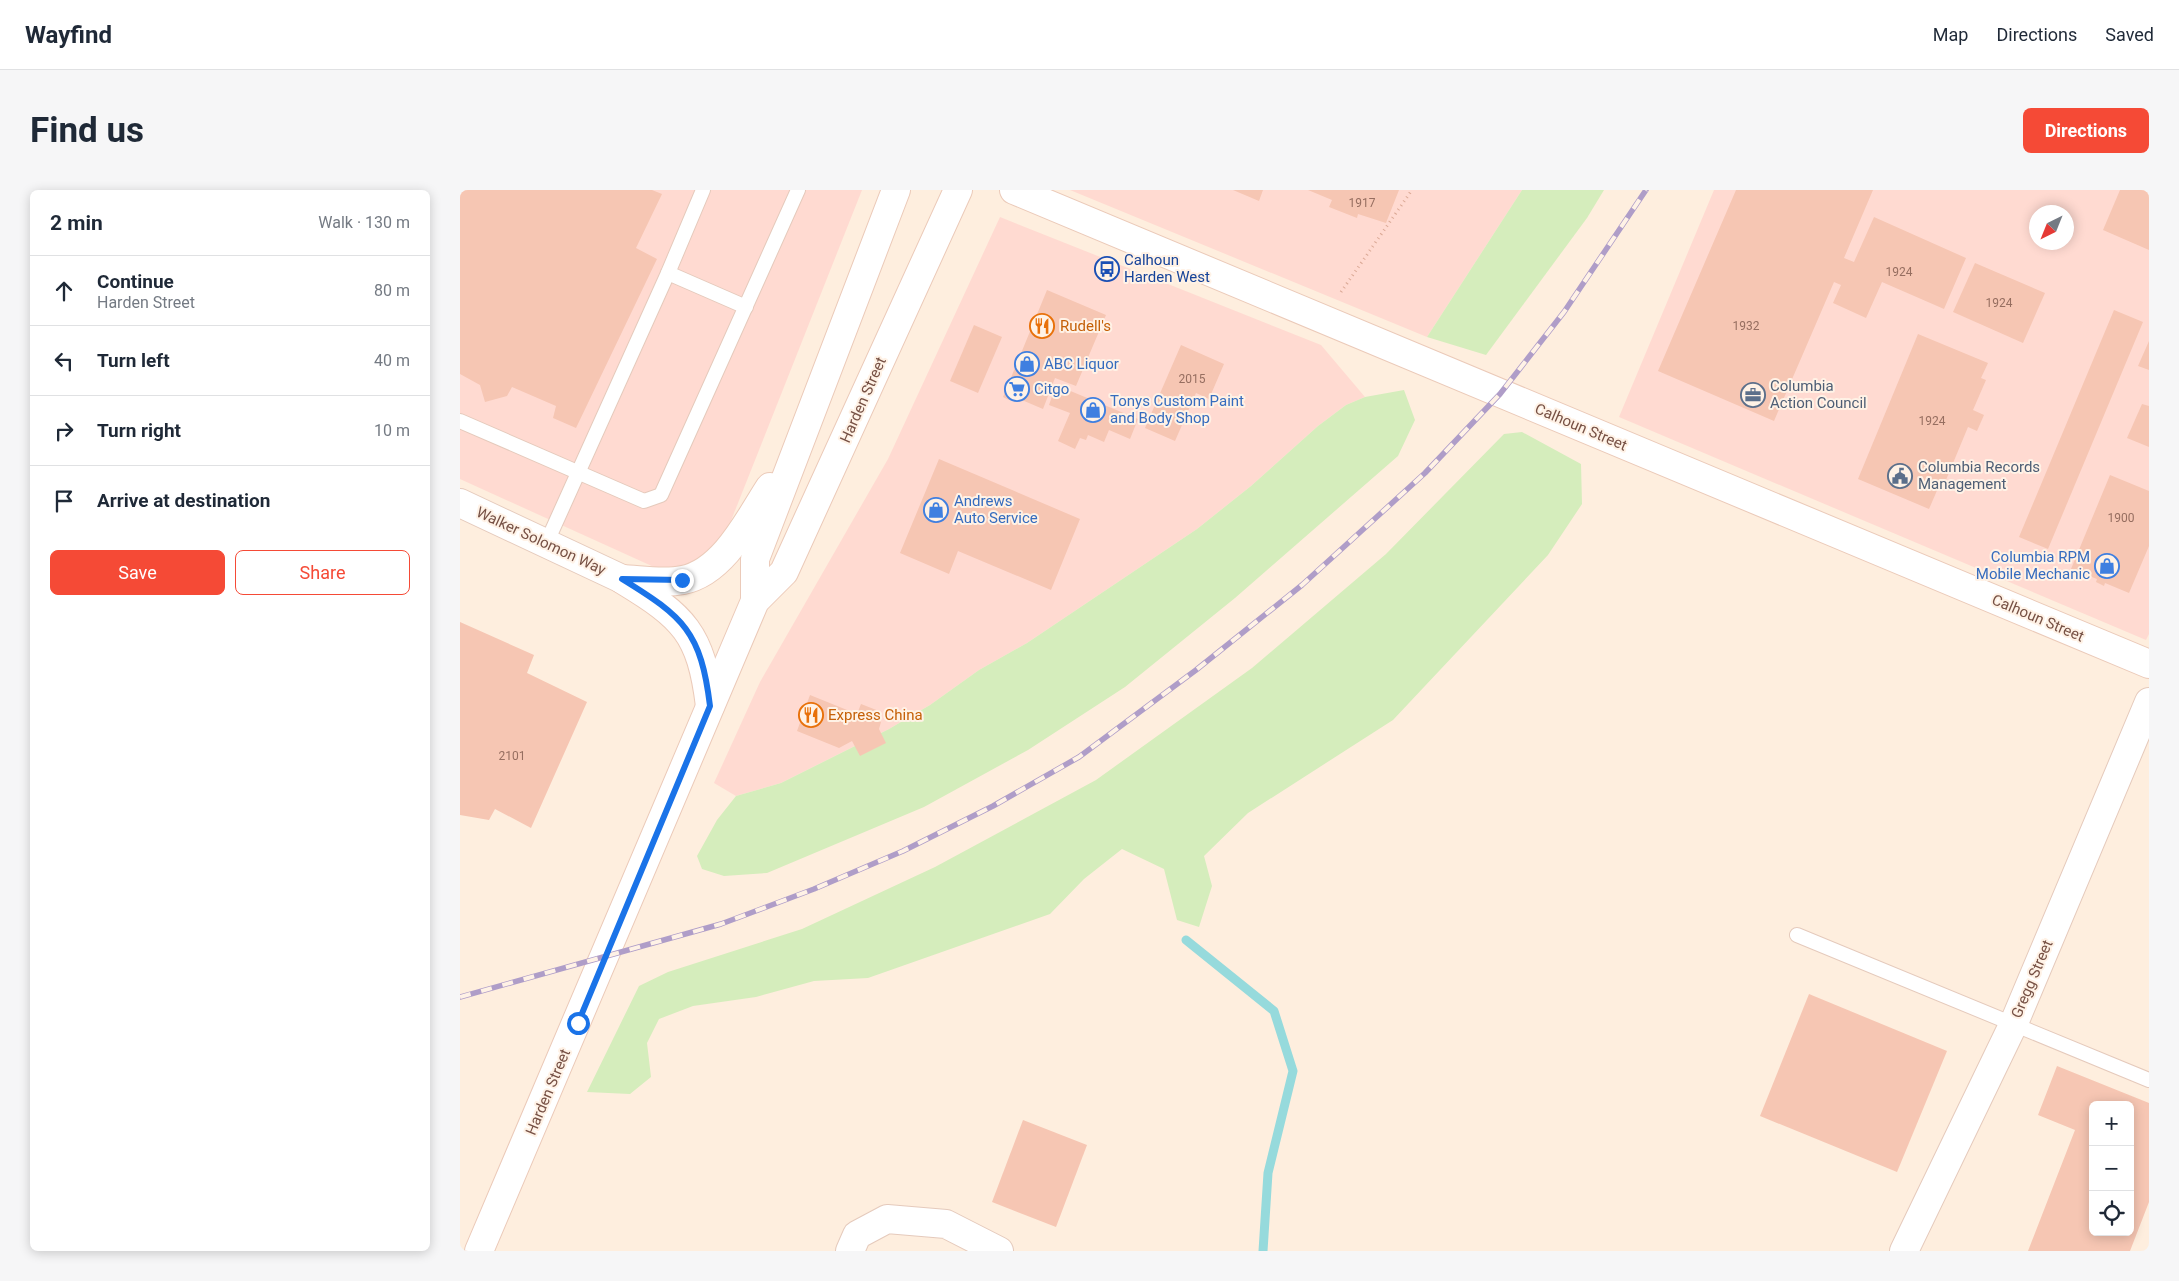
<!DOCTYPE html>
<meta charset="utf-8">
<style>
:root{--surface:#fff;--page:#f6f6f7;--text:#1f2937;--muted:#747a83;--line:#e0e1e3;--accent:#f54a36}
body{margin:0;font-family:Roboto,sans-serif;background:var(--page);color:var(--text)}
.controls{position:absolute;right:15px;bottom:15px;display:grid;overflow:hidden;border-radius:8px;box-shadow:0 2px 12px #0003}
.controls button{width:45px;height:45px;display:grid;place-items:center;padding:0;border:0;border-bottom:1px solid var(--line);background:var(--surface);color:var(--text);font:25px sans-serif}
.compass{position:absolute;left:1569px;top:15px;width:45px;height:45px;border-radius:50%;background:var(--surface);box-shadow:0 2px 12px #0003;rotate:223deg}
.stop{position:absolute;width:15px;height:15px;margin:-11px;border:4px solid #1a73e8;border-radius:50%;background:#fff}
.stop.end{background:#1a73e8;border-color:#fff;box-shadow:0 1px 5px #0008}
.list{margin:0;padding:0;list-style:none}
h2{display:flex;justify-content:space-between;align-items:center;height:65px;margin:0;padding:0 20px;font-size:21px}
h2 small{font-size:16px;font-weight:400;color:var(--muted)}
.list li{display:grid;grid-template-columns:32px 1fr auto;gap:15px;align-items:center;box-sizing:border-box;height:70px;padding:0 20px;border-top:1px solid var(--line)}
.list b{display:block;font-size:19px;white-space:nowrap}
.list p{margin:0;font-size:16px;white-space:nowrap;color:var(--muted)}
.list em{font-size:16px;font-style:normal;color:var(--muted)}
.actions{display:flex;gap:10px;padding:15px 20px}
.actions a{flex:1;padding:11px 0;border:1px solid var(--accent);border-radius:8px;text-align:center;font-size:18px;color:var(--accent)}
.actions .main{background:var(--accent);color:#fff}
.icon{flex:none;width:28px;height:28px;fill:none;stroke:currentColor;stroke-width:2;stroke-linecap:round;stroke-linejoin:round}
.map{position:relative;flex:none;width:1689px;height:1061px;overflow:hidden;border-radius:8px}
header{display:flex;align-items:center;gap:30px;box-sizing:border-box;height:70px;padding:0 25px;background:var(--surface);border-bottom:1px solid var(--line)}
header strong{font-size:24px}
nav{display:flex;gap:28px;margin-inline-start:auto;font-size:18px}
.intro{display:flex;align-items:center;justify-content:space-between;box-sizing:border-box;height:120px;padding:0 30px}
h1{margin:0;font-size:35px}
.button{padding:12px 22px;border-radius:8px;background:var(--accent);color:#fff;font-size:18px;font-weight:700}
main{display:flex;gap:30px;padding:0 30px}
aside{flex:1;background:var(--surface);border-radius:8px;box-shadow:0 2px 12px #0003}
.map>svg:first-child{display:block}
.commercial{fill:#ffdad1;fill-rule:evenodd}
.green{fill:#d5edbc}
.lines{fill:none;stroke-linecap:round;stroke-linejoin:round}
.stream{stroke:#96dadc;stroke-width:9}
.building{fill:#f6c6b3;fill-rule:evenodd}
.lane-casing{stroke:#e5cabc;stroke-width:16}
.street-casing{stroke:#e5cabc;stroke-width:30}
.secondary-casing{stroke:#ebcab9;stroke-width:30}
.path{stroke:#dba996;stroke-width:3;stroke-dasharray:1 4;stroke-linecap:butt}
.lane{stroke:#fff;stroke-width:14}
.street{stroke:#fff;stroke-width:28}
.secondary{stroke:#fff;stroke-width:28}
.rail-casing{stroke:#af9dc8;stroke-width:5.5}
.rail{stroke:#fff2e6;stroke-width:4;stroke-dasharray:11;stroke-linecap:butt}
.route{stroke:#1a73e8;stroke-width:6}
.labels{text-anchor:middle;stroke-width:4;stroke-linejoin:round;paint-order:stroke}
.number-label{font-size:12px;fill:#966e60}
.transit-label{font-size:15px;fill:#164399;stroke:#fff2e6;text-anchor:start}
.food-label{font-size:15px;fill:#c56008;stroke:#fff2e6;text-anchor:start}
.shop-label{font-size:15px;fill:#366cbe;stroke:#fff2e6;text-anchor:start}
.service-label{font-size:15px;fill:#4e5e75;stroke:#fff2e6;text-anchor:start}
.street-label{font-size:15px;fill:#765044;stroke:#fff2e6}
</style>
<header>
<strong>Wayfind</strong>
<nav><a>Map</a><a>Directions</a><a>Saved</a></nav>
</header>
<div class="intro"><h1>Find us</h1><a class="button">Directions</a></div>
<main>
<aside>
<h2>2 min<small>Walk · 130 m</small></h2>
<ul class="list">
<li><svg class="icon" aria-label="ahead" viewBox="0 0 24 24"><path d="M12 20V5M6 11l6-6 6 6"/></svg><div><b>Continue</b><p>Harden Street</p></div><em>80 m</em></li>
<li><svg class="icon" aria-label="left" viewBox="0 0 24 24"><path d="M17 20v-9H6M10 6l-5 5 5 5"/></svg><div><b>Turn left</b></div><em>40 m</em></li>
<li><svg class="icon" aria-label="right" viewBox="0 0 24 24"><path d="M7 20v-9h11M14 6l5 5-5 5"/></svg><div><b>Turn right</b></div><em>10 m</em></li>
<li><svg class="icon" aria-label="arrive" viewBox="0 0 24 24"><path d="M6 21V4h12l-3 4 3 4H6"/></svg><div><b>Arrive at destination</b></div></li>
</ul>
<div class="actions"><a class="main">Save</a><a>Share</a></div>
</aside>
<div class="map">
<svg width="1689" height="1061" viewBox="0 0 1689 1061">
<rect width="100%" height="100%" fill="#feeede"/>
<g class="commercial">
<polygon points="0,0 402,0 259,361 244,375 205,382 0,289"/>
<polygon points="610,0 1062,0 967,147"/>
<path d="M1254,0H1689V444L1686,450L1159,227ZM1576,22H1606V52H1576Z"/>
<polygon points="540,27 861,155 905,207 886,215 858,236 791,296 737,339 567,453 519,480 470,515 429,539 321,593 276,606 254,593 300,492 428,269"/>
</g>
<g class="green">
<polygon points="1062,0 1144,0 1127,28 1026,165 967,147"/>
<polygon points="944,200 955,230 938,266 775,408 665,497 568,560 464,617 307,683 264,686 242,679 237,666 257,630 276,606 321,593 429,539 470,515 519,480 567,453 737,339 791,296 858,236 886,215 905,207"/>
<polygon points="1062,242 1121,274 1122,314 1088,365 933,530 788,623 744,666 752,696 739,737 717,730 704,679 662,659 624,689 590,724 408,788 354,791 296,807 233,816 199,829 187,853 191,887 170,904 127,902 179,796 208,782 342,739 475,677 636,590 792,478 926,364 1044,244"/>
</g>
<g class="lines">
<polyline class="stream" points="726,750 814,821 833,881 808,983 803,1061"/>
</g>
<g class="building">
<polygon points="2,0 192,0 202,4 176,58 197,69 116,238 93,228 96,216 52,197 47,206 25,212 20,195 0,184 0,5"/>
<polygon points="773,0 803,0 799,11"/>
<polygon points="848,0 939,0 926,33 898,24 897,28 869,17 872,10"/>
<polygon points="1276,0 1413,0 1384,68 1394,72 1414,27 1506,68 1484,119 1422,92 1406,128 1373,113 1381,95 1374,92 1314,231 1198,181"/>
<polygon points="1660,0 1689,0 1689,60 1643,40"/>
<polygon points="1515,73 1585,103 1563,153 1493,122"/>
<polygon points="587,100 646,125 616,196 595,188 583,219 550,205 549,210 543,207"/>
<polygon points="1654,120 1683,132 1588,359 1559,347"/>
<polygon points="514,135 542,147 518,203 490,191"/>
<polygon points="1458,144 1528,173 1521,188 1526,190 1513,220 1524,225 1517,241 1508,237 1486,290 1482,289 1469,319 1398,289"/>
<polygon points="1689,151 1689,180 1678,176"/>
<polygon points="721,155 764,174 749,209 736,203 715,251 685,238"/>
<polygon points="596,195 678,229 670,249 649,240 644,252 628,245 626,250 620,248 615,259 598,251 610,223 589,215"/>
<polygon points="1682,214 1689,216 1689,257 1667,248"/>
<polygon points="479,269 620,329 591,400 498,361 489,384 440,363"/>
<polygon points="1650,285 1689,301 1689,356 1669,403 1645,393 1644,396 1636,392 1637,389 1611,379"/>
<polygon points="0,432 74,465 67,483 127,512 71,638 35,619 29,630 0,625"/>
<polygon points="350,505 397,524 401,514 419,521 415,529 421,532 419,539 426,553 400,566 392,551 379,558 337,541"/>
<polygon points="1349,804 1487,861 1437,982 1300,926"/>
<path d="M1597,876L1689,913V1012L1670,1061H1568L1615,940L1578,925ZM1633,915H1670V1042H1633Z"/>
<polygon points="563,930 627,955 596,1037 532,1012"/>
</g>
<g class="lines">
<defs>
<g id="lane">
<polyline points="208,83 286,117"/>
<polyline points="0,231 184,311 201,305 338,0"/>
<polyline points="86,354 208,83 243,0"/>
<polyline points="1337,745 1689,890"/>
</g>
<g id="street">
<polyline points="0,313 162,389"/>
<polyline points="390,1061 397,1045 427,1029 486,1034 539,1061"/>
<polyline points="1444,1061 1554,833 1689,512"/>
</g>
<g id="secondary">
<polyline points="554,0 1689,474"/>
<path d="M162,389C182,390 204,394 223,390C264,382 289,329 310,297"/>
<path d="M163,390C224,427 241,443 250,516"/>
<polyline points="295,411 295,369 436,0"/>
<polyline points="19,1061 295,411 324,382 498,0"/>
</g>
</defs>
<use href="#lane" class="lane-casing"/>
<use href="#street" class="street-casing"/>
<use href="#secondary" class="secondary-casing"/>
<polyline class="path" points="881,102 952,0"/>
<use href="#lane" class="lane"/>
<use href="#street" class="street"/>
<use href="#secondary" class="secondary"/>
<defs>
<polyline id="rail" points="0,807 261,734 354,699 443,661 533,616 619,567 736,480 842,395 965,283 1040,204 1104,122 1186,0"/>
</defs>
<use href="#rail" class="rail-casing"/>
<use href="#rail" class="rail"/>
</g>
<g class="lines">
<path class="route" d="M118,833L250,516C241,442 224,427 162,389L222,390"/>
</g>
<defs>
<symbol id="bus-ring" viewBox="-11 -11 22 22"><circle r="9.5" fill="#fff2e6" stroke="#1a4fb4" stroke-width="1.5"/><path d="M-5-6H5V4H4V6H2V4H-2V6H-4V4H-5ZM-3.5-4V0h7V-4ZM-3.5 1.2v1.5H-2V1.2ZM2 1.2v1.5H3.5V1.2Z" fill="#1a4fb4"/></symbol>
<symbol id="restaurant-ring" viewBox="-11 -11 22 22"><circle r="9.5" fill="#fff2e6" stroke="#e8710a" stroke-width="1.5"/><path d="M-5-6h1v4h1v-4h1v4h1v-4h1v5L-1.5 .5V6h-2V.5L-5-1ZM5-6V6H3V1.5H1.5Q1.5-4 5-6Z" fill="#e8710a"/></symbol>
<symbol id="shop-ring" viewBox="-11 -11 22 22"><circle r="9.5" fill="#fff2e6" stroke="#3f7fe0" stroke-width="1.5"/><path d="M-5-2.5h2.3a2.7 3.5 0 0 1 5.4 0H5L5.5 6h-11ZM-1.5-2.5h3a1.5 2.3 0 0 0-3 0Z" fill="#3f7fe0"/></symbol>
<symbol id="supermarket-ring" viewBox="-11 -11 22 22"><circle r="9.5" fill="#fff2e6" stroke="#3f7fe0" stroke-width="1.5"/><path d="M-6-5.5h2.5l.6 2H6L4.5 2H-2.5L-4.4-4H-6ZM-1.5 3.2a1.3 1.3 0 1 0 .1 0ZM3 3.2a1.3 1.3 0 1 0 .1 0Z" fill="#3f7fe0"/></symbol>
<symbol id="office-ring" viewBox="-11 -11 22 22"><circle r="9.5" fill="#fff2e6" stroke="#5c6f8a" stroke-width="1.5"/><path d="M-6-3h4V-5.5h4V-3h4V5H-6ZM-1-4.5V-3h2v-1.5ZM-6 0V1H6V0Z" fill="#5c6f8a"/></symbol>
<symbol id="civic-ring" viewBox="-11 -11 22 22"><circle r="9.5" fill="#fff2e6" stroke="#5c6f8a" stroke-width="1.5"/><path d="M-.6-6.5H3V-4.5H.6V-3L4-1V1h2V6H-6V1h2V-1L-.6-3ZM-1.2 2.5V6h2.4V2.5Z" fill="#5c6f8a"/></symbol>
</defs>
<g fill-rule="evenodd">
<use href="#bus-ring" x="633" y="65" width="28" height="28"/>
<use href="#restaurant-ring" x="568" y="122" width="28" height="28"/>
<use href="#shop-ring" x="553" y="160" width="28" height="28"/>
<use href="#supermarket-ring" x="543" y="185" width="28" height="28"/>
<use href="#office-ring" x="1279" y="191" width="28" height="28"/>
<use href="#shop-ring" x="619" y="206" width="28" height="28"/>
<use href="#civic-ring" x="1426" y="272" width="28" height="28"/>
<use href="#shop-ring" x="462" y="306" width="28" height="28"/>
<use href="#shop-ring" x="1633" y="362" width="28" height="28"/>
<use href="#restaurant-ring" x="337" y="511" width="28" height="28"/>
</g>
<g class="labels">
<g class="number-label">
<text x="902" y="17">1917</text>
<text x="1439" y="86">1924</text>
<text x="1539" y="117">1924</text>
<text x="1286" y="140">1932</text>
<text x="732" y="193">2015</text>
<text x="1472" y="235">1924</text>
<text x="1661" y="332">1900</text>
<text x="52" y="570">2101</text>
</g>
<g class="transit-label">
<text x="664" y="75">Calhoun<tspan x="664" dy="17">Harden West</tspan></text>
</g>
<g class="food-label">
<text x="600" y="141">Rudell's</text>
<text x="368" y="530">Express China</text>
</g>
<g class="shop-label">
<text x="584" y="179">ABC Liquor</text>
<text x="574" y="204">Citgo</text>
<text x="650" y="216">Tonys Custom Paint<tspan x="650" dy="17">and Body Shop</tspan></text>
<text x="494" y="316">Andrews<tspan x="494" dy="17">Auto Service</tspan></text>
<text x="1630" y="372" text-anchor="end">Columbia RPM<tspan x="1630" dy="17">Mobile Mechanic</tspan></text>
</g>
<g class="service-label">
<text x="1310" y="201">Columbia<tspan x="1310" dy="17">Action Council</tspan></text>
<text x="1458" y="282">Columbia Records<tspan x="1458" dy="17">Management</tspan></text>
</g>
<g class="street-label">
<text transform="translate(403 210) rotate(-66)" y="5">Harden Street</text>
<text transform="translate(1121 237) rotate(23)" y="5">Calhoun Street</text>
<text transform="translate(81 351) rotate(25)" y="5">Walker Solomon Way</text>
<text transform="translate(1578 428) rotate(23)" y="5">Calhoun Street</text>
<text transform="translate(1572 789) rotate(-67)" y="5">Gregg Street</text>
<text transform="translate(88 902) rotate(-67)" y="5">Harden Street</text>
</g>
</g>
</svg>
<div class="controls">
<button>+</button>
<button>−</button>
<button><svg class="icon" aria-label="locate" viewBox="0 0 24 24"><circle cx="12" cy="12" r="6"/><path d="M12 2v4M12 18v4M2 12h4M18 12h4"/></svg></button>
</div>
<svg class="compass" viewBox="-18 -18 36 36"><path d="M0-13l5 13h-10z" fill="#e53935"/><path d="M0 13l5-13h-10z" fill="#747a83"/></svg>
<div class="stop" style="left:118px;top:833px"></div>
<div class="stop end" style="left:222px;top:390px"></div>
</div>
</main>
